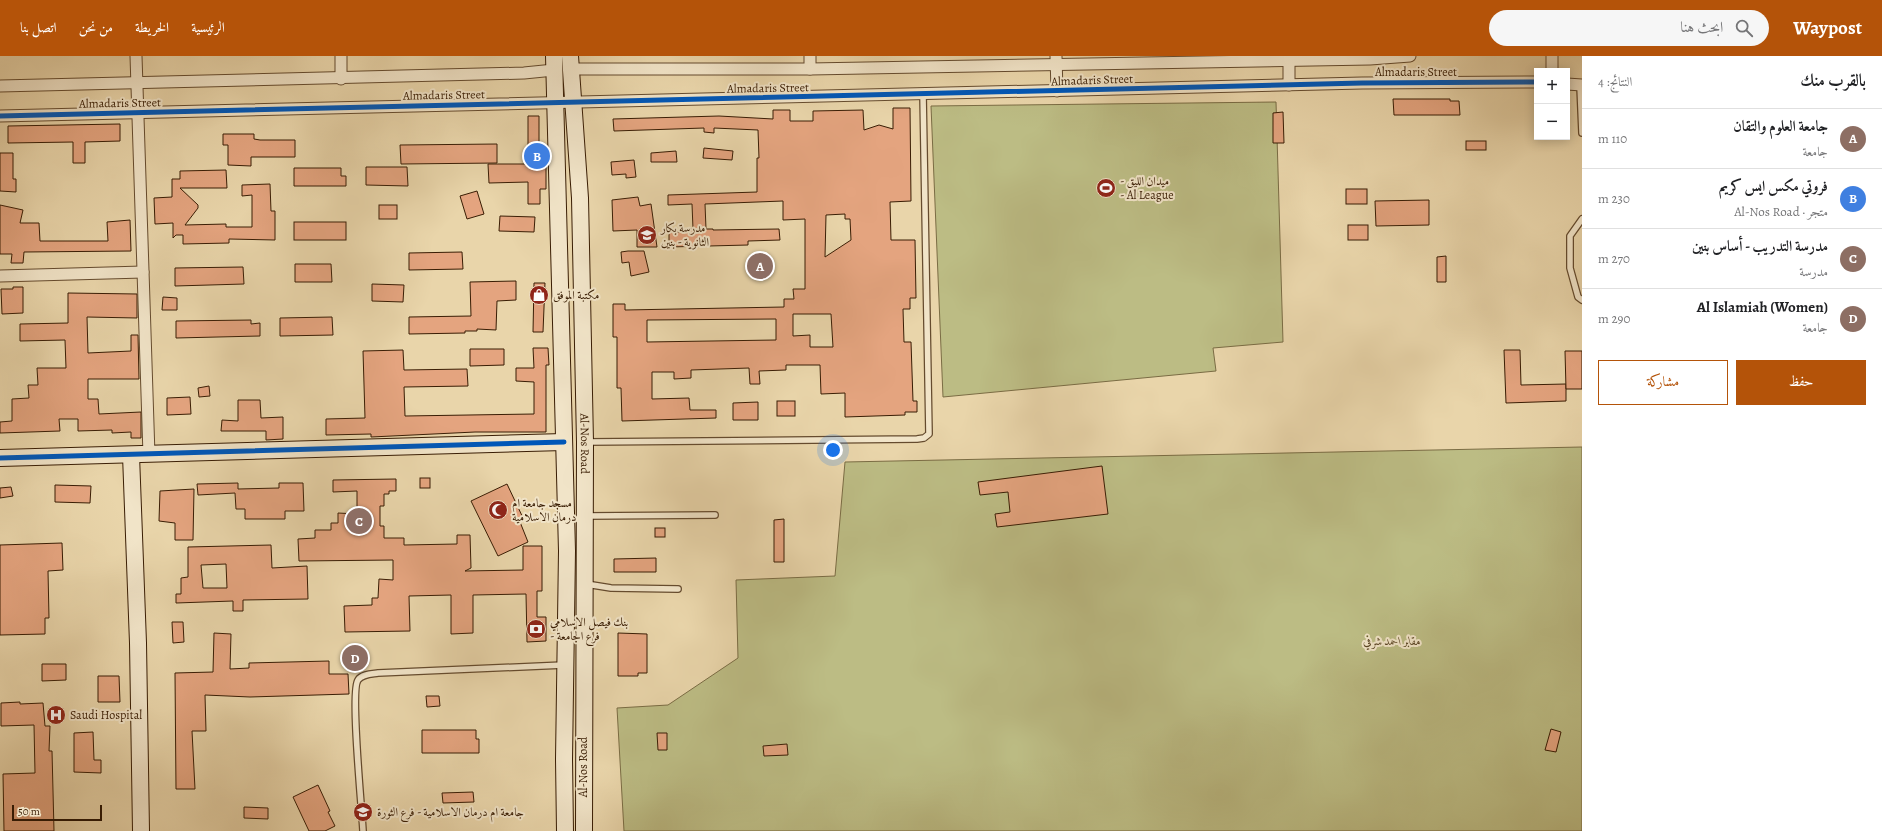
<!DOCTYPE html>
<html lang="ar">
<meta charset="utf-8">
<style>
:root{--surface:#fff;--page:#f6f6f6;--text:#202124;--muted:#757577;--line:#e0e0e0;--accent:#b45309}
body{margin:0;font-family:Alegreya,Amiri,serif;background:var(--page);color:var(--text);direction:rtl}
.controls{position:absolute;right:12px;top:12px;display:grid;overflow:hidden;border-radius:0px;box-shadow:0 2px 10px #0003}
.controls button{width:36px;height:36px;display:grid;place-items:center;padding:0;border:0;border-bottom:1px solid var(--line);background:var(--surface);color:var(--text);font:20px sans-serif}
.scale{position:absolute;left:12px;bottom:10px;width:90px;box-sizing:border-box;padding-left:4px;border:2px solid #391d04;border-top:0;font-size:11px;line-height:14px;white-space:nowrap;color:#391d04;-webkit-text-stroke:3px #f1e4c8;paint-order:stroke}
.you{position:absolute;left:833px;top:394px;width:14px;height:14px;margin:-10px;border:3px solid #fff;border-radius:50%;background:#1a73e8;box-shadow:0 0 0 6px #1a73e833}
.badge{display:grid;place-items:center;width:26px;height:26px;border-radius:50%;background:var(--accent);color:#fff;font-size:13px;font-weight:700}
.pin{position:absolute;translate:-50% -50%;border:2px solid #fff;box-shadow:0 1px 4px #0006}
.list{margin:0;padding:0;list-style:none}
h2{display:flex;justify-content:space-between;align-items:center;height:52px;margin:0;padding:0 16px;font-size:17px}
h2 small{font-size:13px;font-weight:400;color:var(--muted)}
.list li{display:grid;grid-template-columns:26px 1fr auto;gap:12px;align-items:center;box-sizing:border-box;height:60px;padding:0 16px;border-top:1px solid var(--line)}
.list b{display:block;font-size:15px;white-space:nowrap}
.list p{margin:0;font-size:13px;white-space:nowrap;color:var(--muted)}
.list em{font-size:13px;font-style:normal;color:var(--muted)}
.actions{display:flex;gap:8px;padding:12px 16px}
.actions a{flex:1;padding:9px 0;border:1px solid var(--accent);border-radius:0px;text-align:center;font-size:14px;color:var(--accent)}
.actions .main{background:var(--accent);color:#fff}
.icon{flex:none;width:22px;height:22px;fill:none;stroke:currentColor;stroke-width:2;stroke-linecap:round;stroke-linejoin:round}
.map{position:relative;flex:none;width:1582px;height:775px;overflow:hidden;direction:ltr}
header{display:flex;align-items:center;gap:24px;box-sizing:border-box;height:56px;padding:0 20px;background:var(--accent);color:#fff}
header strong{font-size:19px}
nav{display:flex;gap:22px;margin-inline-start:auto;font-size:14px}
.search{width:280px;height:36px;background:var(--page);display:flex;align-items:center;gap:10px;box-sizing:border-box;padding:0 14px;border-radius:22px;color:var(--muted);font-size:15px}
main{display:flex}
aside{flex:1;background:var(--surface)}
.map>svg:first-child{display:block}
.green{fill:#bcbc84;stroke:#7a6c44}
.building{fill:#e4a47f;stroke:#391d04;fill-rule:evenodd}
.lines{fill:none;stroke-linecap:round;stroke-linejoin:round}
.lane-casing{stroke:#654b2e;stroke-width:8}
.street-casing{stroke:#654b2e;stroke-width:13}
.secondary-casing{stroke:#391d04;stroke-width:18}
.lane{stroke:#f1e4c8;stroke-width:5.5}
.street{stroke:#f1e4c8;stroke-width:11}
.secondary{stroke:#f1e4c8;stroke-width:16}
.cycleway-casing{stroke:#f1e4c8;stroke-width:8}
.cycleway{stroke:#0057b8;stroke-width:5}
.labels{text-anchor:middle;stroke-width:4;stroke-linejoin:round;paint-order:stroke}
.street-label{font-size:12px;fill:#391d04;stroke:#f1e4c8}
.poi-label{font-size:12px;fill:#391d04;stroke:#f1e4c8;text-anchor:start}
.park-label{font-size:12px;font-style:italic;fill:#5a4524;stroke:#f1e4c8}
</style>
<header>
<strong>Waypost</strong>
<div class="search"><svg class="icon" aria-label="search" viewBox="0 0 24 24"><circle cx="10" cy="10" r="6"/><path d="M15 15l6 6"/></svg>ابحث هنا</div>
<nav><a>الرئيسية</a><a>الخريطة</a><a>من نحن</a><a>اتصل بنا</a></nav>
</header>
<main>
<aside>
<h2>بالقرب منك<small>النتائج: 4</small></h2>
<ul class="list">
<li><span class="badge" style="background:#8d6e63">A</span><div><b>جامعة العلوم والتقان</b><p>جامعة</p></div><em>110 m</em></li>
<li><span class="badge" style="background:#3f7fe0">B</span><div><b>فروتي مكس ايس كريم</b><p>متجر · Al-Nos Road</p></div><em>230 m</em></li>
<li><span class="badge" style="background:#8d6e63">C</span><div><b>مدرسة التدريب - أساس بنين</b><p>مدرسة</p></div><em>270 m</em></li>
<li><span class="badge" style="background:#8d6e63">D</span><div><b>Al Islamiah (Women)</b><p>جامعة</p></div><em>290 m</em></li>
</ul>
<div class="actions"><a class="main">حفظ</a><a>مشاركة</a></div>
</aside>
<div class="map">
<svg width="1582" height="775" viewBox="0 0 1582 775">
<rect width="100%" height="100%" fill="#e9d5aa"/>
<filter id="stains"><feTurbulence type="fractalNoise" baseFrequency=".005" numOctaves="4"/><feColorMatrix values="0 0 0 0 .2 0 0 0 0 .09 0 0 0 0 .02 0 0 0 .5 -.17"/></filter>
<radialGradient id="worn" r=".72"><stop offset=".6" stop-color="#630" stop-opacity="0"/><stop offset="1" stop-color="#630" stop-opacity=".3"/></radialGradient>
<g class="green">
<polygon points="1276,46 1283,286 1213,292 1216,315 943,341 931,50"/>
<polygon points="1582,391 1582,775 624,775 617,652 668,649 738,602 736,524 835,520 845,406"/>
</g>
<g class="building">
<polygon points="1393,43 1450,43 1450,45 1459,45 1460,59 1394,59"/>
<path d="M893,52H910L911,145L890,146L891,184H915L916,242H910V253H903L904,286H911L913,345H917V356H905V359L845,361V337L821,338L820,309H786V314L759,315L760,328H750L749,312L691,314V322L674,323V316H652V343L689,342L690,354H716V362L622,365L621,332H617V281H613V248H625V254L784,251V243H794L793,233H805V163L783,164V145L705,148L706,173H713V174L779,173L780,184L748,185V189L669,191V176H687V173H693L692,148L668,149V139L757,136V102H759L758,74L714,72V77L704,76V72L614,75L613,63L719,60L773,63V54H790V65H813V55L863,54L864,74L879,69L893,73ZM845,158V163H850L851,184L825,201L826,159ZM793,258H831L833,291H810V279L793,280ZM776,263V284L647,286V264Z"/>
<polygon points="1283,56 1284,87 1273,87 1273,57"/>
<polygon points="528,60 539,60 539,92 546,92 546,133 540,133 540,148 528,148 528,126 489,127 488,108 528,108"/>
<polygon points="120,68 120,85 85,86 85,107 73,107 73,86 8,87 8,70"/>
<polygon points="223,78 254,78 254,83 260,84 295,84 295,101 251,101 251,110 228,109 228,89 223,89"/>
<rect x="1466" y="85" width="20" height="9"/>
<polygon points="497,88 497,107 401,108 400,89"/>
<polygon points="704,92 733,95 732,104 703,102"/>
<polygon points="676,95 677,106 651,106 651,97"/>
<polygon points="0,97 13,97 13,123 16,123 16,136 0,135"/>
<polygon points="634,104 636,121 626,122 626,118 612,119 611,106"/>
<polygon points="366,111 407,111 408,130 366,129"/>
<polygon points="294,112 341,112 341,120 346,120 346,130 294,130"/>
<polygon points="226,114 227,132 180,132 198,149 198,152 185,169 226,168 226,171 252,171 252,139 242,140 242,129 270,128 271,155 275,155 275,184 229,183 229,187 183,188 183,179 176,179 173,182 173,167 155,168 154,142 172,141 172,123 180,123 180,115"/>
<rect x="1346" y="133" width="21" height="15"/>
<polygon points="477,135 484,158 467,163 460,140"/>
<polygon points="638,141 640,150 651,148 657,191 637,191 637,174 613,175 612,144"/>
<polygon points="1429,144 1429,169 1376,170 1375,145"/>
<polygon points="0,149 23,154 20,167 39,167 40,185 108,185 107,166 130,164 131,195 24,196 23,207 11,207 12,198 0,198"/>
<rect x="379" y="149" width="18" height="14"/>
<polygon points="500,160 535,161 534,176 499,175"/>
<rect x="294" y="166" width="52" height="18"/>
<rect x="1348" y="169" width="20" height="15"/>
<polygon points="628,195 644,195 649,216 631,220 629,206 622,207 621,196"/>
<polygon points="462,196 463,213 409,214 409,197"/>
<polygon points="1446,200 1446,226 1437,226 1437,201"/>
<polygon points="295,208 331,208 332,226 295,226"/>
<polygon points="243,211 244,228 175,230 175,212"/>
<polygon points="516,225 516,244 497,245 496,274 477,273 477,275 465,275 465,277 409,278 409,261 471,260 470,226"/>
<polygon points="534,227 545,227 543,276 533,276"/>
<polygon points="372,228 404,229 403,246 372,245"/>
<polygon points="13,231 23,231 23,257 2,258 1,233 13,233"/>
<polygon points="68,237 137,238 137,262 87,261 88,297 131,295 131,279 138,279 139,323 88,323 88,343 98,343 99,358 141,356 141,382 131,382 131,376 112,377 112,374 78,375 78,363 59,363 60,375 0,377 0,366 12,365 12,343 29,342 28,329 38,329 37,312 66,312 65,284 20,285 20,268 68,267"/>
<polygon points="163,241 177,242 177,254 162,254"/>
<polygon points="332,261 333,279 280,280 280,262"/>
<polygon points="251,264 251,268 260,267 260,280 176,282 176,265"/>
<polygon points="533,292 548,292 549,309 546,309 546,376 475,376 371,381 371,378 326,379 326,363 365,362 363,295 403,294 404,314 467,313 468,330 404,331 405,360 534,358 534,326 516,325 516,312 534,312"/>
<polygon points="470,293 504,293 504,309 470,310"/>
<polygon points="1504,294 1520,294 1521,329 1566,328 1566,345 1506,347"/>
<polygon points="1565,295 1582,295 1582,333 1566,333"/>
<polygon points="209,330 210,340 199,341 198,332"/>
<polygon points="190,341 191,358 167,359 167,342"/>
<polygon points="238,344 260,344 261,362 283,361 283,383 266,384 266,375 221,375 222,364 238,365"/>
<rect x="777" y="345" width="18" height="15"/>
<polygon points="758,346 758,364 733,364 733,347"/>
<polygon points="1102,410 1108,458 997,471 995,458 1010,456 1008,436 980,439 978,426"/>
<rect x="420" y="422" width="10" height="10"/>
<polygon points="396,423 396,435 389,435 389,438 384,438 384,450 380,450 380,470 384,470 384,482 404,482 404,489 457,488 457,479 470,479 471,512 465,515 523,514 523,490 542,490 542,535 537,535 537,561 546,561 546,585 527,586 526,538 473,539 473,577 451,578 451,539 409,540 410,575 345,576 344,550 372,549 372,542 378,542 379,523 393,524 393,504 299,505 298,483 315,482 315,474 331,474 331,467 338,467 338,457 357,458 357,435 333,436 333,424"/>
<polygon points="238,427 238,433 279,432 279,427 303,427 304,455 285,455 285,463 245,463 245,453 236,453 235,437 198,439 197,428"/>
<polygon points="507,428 524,464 520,466 528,486 498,500 471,445"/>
<polygon points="55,429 91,430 90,447 55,446"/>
<polygon points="11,431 13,440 0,442 0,432"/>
<polygon points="194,433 193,484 175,484 175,467 159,465 160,435"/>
<polygon points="784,463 784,506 774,506 774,464"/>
<rect x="655" y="472" width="10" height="9"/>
<polygon points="62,487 63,514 48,515 49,562 45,562 45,578 0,579 0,489"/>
<path d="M271,489L272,512L307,510L308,543L243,544V555H233V545L176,547V538H181V522L188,521V491ZM226,508L227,532H203L201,509Z"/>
<polygon points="656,502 656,516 614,516 614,503"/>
<polygon points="172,566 183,566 184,586 173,587"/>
<polygon points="214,577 231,578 230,613 249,612 249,607 329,605 329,618 348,618 349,638 250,641 205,639 206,675 192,675 195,733 176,733 175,617 213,616"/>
<polygon points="618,577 647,578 647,617 638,617 638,620 618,620"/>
<polygon points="42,608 66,608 66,624 42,625"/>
<polygon points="98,620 119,620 120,646 98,646"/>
<polygon points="426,640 439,640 440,650 427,651"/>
<polygon points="20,646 20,648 43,647 45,670 50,670 49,695 52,695 54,775 4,775 3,718 35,717 34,669 1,670 1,647"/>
<polygon points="1551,673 1561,676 1556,696 1545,694"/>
<polygon points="422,674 476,674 476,683 479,683 479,697 422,697"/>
<polygon points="93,676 94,704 101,704 101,717 74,716 74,677"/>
<polygon points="657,677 667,677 667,694 658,694"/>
<polygon points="787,688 788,699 764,700 763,690"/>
<polygon points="318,729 330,755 328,756 335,770 325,775 309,775 293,741"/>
<polygon points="473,736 474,746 443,747 442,737"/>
<polygon points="244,751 268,752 268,763 244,762"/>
</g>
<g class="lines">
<defs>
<g id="lane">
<polyline points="1580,30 1582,77"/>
<polyline points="1582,163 1570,180 1570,212 1578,241 1582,244"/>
<polyline points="587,386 917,383 924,382 929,378 923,38"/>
<polyline points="587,460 715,459"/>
<polyline points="586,528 611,532 678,533"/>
<path d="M363,775C362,753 350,635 358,624C362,618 372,618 378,617L564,609"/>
</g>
<g id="street">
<polyline points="136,0 149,399"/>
<polyline points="341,0 341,23"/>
<polyline points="1056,0 1057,35"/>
<polyline points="1552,0 1552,15"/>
<polyline points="571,13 810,13 1370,3 1410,0"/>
<polyline points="810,13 810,0"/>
<polyline points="1567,28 1582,29"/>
<polyline points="1289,29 1289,0"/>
<polyline points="0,30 524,17 554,14"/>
<polyline points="0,60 1362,27 1537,26"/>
<polyline points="0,220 143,216"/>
</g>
<g id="secondary">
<polyline points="554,0 567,495 564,703 565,775"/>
<path id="s1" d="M570,0L580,142L585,386L584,775"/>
<polyline points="131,399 138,587 141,775"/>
<polyline points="0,402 564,386"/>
</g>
</defs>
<use href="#lane" class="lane-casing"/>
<use href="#street" class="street-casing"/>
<use href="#secondary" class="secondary-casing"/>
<use href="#lane" class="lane"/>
<use href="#street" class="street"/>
<use href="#secondary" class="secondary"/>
<defs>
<g id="cycleway">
<polyline points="0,60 1362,27 1537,26"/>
<polyline points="0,402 564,386"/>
</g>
</defs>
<use href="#cycleway" class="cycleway-casing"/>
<use href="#cycleway" class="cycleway"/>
</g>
<defs>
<symbol id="stadium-disc" viewBox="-11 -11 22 22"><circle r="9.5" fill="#8f2418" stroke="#f1e4c8"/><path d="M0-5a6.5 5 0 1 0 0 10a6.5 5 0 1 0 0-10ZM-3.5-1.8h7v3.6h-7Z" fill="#fff"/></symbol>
<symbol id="school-disc" viewBox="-11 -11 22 22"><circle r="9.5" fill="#8f2418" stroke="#f1e4c8"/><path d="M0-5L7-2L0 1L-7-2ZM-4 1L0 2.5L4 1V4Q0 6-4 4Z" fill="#fff"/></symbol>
<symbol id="shop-disc" viewBox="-11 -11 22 22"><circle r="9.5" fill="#8f2418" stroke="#f1e4c8"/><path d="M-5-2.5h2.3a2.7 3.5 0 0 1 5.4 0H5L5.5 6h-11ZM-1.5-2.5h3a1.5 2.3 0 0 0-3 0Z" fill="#fff"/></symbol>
<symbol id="mosque-disc" viewBox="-11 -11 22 22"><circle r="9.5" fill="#8f2418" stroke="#f1e4c8"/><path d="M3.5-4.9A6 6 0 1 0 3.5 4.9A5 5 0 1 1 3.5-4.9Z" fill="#fff"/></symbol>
<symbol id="bank-disc" viewBox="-11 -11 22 22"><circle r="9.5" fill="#8f2418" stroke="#f1e4c8"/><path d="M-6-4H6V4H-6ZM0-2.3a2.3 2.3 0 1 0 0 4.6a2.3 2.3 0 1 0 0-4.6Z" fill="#fff"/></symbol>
<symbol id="hospital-disc" viewBox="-11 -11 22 22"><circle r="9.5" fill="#8f2418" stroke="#f1e4c8"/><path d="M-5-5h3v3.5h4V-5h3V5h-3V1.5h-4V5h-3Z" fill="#fff"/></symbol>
</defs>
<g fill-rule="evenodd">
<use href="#stadium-disc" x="1095" y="121" width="22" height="22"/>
<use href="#school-disc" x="636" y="168" width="22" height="22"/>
<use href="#shop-disc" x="528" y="228" width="22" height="22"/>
<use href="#mosque-disc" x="487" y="443" width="22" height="22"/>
<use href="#bank-disc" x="525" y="562" width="22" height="22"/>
<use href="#hospital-disc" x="45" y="648" width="22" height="22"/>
<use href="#school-disc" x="352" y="745" width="22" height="22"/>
</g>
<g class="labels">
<g class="street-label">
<text x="1416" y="20">Almadaris Street</text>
<text transform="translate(1092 24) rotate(-2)" y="4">Almadaris Street</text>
<text transform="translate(768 32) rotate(-1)" y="4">Almadaris Street</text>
<text transform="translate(444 39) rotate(-1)" y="4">Almadaris Street</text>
<text transform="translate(120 47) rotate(-1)" y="4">Almadaris Street</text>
<text dy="4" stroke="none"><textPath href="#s1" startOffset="388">Al-Nos Road</textPath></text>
<text transform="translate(583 711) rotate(-90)" y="4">Al-Nos Road</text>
</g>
<g class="poi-label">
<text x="1120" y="129">- ميدان الليق<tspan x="1120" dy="14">- Al League</tspan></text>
<text x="661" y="176">مدرسة بكار<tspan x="661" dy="14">الثانوية - بنين</tspan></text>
<text x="553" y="243">مكتبة الموفق</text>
<text x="512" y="451">مسجد جامعة ام<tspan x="512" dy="14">درمان الاسلامية</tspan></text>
<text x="550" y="570">بنك فيصل الاسلامي<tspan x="550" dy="14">- فرع الجامعة</tspan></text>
<text x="70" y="663">Saudi Hospital</text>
<text x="377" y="760">جامعة ام درمان الاسلامية - فرع الثورة</text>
</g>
<g class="park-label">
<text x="1392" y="589">مقابر احمد شرفي</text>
</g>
</g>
<rect width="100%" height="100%" filter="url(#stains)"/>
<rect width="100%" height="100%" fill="url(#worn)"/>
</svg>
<div class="controls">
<button>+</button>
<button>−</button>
</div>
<div class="scale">50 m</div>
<div class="you"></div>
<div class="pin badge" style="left:760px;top:210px;background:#8d6e63">A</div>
<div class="pin badge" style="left:537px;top:100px;background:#3f7fe0">B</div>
<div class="pin badge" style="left:359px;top:465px;background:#8d6e63">C</div>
<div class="pin badge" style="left:355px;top:602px;background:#8d6e63">D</div>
</div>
</main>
